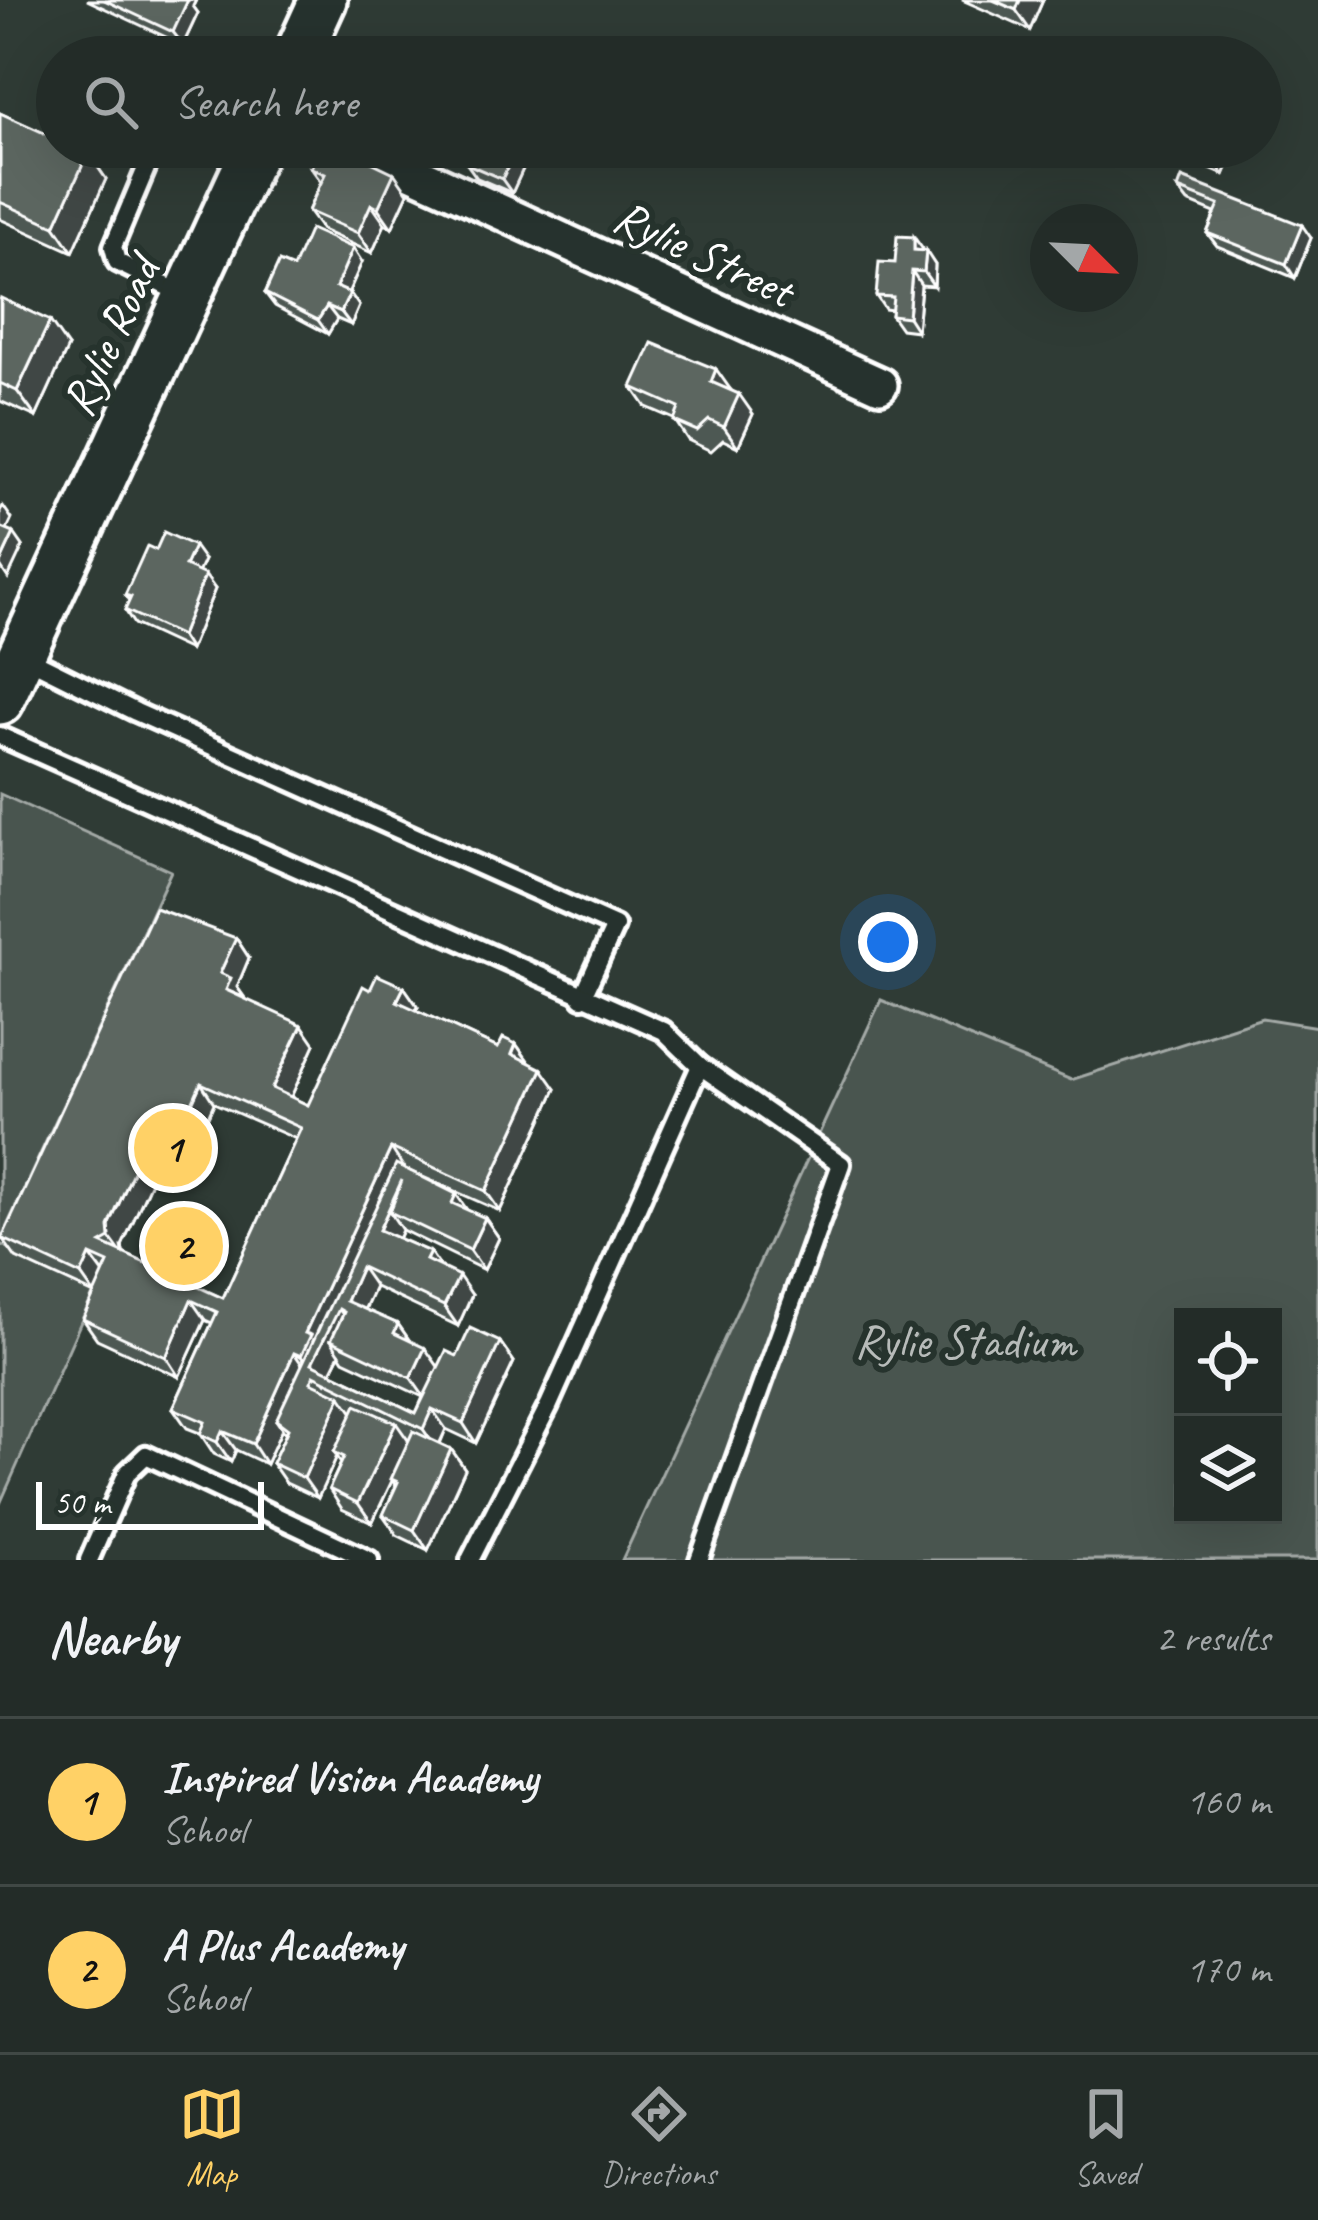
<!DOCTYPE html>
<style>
:root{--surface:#232c28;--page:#2f3834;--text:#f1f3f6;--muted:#a3a7a8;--line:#404845;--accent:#ffd166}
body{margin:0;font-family:Caveat,sans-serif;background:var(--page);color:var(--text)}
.controls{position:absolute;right:36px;bottom:36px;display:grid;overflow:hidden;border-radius:0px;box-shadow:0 12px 48px #0002}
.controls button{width:108px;height:108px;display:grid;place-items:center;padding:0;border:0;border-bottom:3px solid var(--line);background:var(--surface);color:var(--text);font:60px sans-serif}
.compass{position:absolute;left:1030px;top:204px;width:108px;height:108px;border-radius:50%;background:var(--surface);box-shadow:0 12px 48px #0002;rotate:114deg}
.scale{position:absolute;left:36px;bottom:30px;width:228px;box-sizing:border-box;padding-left:12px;border:6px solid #fff;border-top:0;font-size:33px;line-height:42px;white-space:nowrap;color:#fff;-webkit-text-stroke:9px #26332d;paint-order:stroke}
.you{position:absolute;left:888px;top:942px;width:42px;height:42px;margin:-30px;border:9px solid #fff;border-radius:50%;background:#1a73e8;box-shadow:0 0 0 18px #1a73e833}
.badge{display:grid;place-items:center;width:78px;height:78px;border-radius:50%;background:var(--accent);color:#111;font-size:39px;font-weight:700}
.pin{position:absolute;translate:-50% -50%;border:6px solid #fff;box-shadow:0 3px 12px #0006}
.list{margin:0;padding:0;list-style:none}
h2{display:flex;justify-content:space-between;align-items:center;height:156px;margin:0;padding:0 48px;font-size:51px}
h2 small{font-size:39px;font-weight:400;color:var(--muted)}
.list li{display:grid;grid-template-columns:78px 1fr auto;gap:36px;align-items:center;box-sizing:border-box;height:168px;padding:0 48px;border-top:3px solid var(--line)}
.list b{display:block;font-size:45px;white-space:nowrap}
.list p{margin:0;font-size:39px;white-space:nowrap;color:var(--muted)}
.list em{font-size:39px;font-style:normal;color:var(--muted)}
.icon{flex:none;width:66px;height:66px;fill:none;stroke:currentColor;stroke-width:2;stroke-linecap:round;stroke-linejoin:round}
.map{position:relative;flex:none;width:1318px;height:1560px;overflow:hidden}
.search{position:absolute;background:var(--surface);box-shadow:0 12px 48px #0002;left:36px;right:36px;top:36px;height:132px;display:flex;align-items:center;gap:30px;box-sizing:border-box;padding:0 42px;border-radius:66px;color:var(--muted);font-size:45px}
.sheet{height:492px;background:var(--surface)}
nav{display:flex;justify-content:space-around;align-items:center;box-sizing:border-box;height:168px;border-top:3px solid var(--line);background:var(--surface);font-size:33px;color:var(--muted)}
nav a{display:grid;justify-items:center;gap:6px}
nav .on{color:var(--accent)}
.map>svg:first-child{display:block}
.green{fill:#4a544f;stroke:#a4aaa7;stroke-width:3;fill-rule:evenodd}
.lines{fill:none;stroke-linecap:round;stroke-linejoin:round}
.lane-casing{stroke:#fff;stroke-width:26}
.street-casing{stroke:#fff;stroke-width:42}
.secondary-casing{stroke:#fff;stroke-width:54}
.lane{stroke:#26332d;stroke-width:16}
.street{stroke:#26332d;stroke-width:33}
.secondary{stroke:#26332d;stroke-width:45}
.wall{fill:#4e5853;stroke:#fff;stroke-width:3;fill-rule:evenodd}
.shaded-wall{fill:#404744;stroke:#fff;stroke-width:3}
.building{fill:#5b6661;stroke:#fff;stroke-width:3;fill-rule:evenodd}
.labels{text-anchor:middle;stroke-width:12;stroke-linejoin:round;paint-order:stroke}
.street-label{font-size:48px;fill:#fff;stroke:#26332d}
.park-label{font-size:48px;fill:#b7bbb9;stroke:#26332d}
</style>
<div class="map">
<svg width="1318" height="1560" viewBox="0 0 1318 1560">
<rect width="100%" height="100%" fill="#2f3b35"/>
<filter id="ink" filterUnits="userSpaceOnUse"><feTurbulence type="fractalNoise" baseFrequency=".00833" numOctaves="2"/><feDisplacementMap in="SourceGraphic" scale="24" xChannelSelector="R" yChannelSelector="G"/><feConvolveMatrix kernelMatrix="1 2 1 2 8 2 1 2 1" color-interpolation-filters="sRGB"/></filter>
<g filter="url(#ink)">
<g class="green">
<polygon points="0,794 171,871 0,1241"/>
<path d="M881,1000L1071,1080L1262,1018L1318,1027V1560H622ZM1183,1317H1273V1515H1183Z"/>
<polygon points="0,1244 95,1290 0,1504"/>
</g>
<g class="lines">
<defs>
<g id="lane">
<polyline points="155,147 113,247 117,262 182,294"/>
<polyline points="23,656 136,712 615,926 582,998"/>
<polyline points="0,736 664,1031 700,1066"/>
<polyline points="89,1560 127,1473 146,1455 369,1560"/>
<polyline points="470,1560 549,1405 700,1066 841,1164 699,1560"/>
</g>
<polyline id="street" points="358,147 880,385"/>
<g id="secondary">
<polyline points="297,57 323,0"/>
<polyline points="0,701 256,147"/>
</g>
</defs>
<use href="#lane" class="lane-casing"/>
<use href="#street" class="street-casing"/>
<use href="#secondary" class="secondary-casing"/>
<use href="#lane" class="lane"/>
<use href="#street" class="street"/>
<use href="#secondary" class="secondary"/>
</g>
<g class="wall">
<polygon points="87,0 196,0 193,6 198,13 183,45"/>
<polygon points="962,0 1043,0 1030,30"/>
<polygon points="0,113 88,153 106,179 73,252 0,219"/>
<polygon points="475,147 533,147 512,193 477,178 467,164"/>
<polygon points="1169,147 1236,147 1224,175 1173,153"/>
<polygon points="311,168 408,193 392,228 385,224 372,253 322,230 308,211 321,182"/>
<polygon points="1178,189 1311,238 1295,278 1217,246 1207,233 1215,213 1188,202"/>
<polygon points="924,251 935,265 934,286 921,285 917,331 901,329 891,315 892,310 885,309 876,296 895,263"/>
<polygon points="362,262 349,292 359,306 351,325 337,319 328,334 275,306 265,293 293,268"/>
<polygon points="0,300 68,347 36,417 0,401"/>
<polygon points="632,387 730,389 753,414 738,447 723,440 711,451 688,440 674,419 646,407"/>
<polygon points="156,550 204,560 198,572 215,589 190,650 134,624 125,610 129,601 125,595"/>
<path d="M236,938L249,958L237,987L245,999L315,1044L291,1097L308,1105L370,990L404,987L418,1007L416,1010L498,1048L516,1044L529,1062L556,1089L500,1211L405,1169L467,1210L485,1218L499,1238L484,1270L402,1230L398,1239L441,1267L472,1295L458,1326L375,1287L365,1310L398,1324L410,1341L438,1366L457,1356L500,1342L514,1362L476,1443L446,1429L440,1444L451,1449L465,1469L428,1550L397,1535L383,1515L396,1486L392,1480L372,1523L342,1509L329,1489L341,1463L337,1456L318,1498L286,1483L272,1463L286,1434L282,1429L266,1464L236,1450L231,1462L214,1454L200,1433L187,1428L173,1408L212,1323L205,1320L179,1377L97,1339L83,1319L94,1294L16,1258L2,1238ZM214,1103L296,1139L223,1298L123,1253L122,1246L174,1131L197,1141ZM340,1354L344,1360L423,1397L416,1413L331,1372Z"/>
</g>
<g class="shaded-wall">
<polygon points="185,0 196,0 193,6 198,13 183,45 173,32"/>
<polygon points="1020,0 1043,0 1030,30 1016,10"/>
<polygon points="517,147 533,147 512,193 502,179"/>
<polygon points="1214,147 1236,147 1224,175 1210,156"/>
<polygon points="88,153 106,179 73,252 55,226"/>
<polygon points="394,173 408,193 392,228 378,208"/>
<polygon points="371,204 385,224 372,253 358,233"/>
<polygon points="1302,225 1311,238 1295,278 1286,264"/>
<polygon points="914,237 924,251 914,250"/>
<polygon points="353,248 362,262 345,300 336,287"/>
<polygon points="926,251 935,265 934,286 924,272"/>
<polygon points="912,271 921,285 917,331 908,317"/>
<polygon points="350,293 359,306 351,325 341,312"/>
<polygon points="327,306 337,319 328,334 318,320"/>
<polygon points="50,321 68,347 36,417 17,391"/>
<polygon points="716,369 730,389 725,401 711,382"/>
<polygon points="739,394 753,414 738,447 724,427"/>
<polygon points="3,506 12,519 3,538 0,533 0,511"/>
<polygon points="14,533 23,546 8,578 0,566 0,563"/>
<polygon points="194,546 204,560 195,580 185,566"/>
<polygon points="205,575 215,589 190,650 181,636"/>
<polygon points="236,938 249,958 237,987 245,998 226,990 220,973"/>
<polygon points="404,987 418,1007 411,1021 397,1001"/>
<polygon points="302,1025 315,1044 286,1108 272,1088"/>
<polygon points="516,1044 530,1064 512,1054"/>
<polygon points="542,1069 556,1089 500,1211 486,1191"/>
<polygon points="201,1083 214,1103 197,1141 184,1121"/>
<polygon points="160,1111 174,1131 122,1246 124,1257 110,1238 109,1226"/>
<polygon points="391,1148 404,1168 339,1309 353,1329 331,1340 340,1354 326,1382 317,1370 315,1376 301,1356 305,1333"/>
<polygon points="402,1180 390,1212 402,1230 393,1250 379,1230"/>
<polygon points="456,1194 470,1214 452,1203"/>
<polygon points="485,1218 499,1238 484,1270 470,1250"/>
<polygon points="430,1252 444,1272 426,1260"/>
<polygon points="90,1255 104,1274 95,1295 81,1275"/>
<polygon points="361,1267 375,1287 359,1321 346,1301"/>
<polygon points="459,1276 472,1295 458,1326 444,1306"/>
<polygon points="191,1300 205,1320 179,1377 166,1357"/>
<polygon points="398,1324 412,1344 394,1333"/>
<polygon points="500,1342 514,1362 476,1443 463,1423"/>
<polygon points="425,1348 439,1368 425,1398 411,1378"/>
<polygon points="294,1353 308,1373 276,1420 282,1429 266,1464 253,1444"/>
<polygon points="341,1396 355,1416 334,1452 337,1456 318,1498 304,1478"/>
<polygon points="432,1409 446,1429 437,1449 423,1429"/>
<polygon points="396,1423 410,1443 372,1523 358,1503"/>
<polygon points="222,1431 236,1450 231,1462 217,1442"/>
<polygon points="451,1449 465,1469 428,1550 414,1530"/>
</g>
<g class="building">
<polygon points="104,0 188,0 173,32"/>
<polygon points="993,0 1020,0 1016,10"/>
<polygon points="0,113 57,139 57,147 75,147 88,153 55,226 0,202"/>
<polygon points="320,147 340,147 394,173 378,208 371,204 358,233 308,211 325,174 311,168"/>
<polygon points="475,147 517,147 502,179 467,164"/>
<polygon points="1190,147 1214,147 1210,156"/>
<polygon points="1182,178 1302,225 1286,264 1207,233 1219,205 1178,189"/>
<polygon points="310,229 353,248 336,287 350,293 341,312 327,306 318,320 265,293 279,262 293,268"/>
<polygon points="897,236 914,237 914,250 926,251 924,272 912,271 908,317 891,315 893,297 876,296 879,262 895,263"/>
<polygon points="1,298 50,321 17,391 0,383"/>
<polygon points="652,343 716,369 711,382 739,394 724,427 709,420 697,431 674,421 679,408 632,387"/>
<polygon points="0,527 14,533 0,563"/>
<polygon points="164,532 194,546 185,566 205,575 181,636 125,610 131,597 125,595 147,546 156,550"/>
<path d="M155,908L236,938L220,973L231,978L226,990L302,1025L272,1088L308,1105L363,986L370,990L377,975L404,987L397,1001L498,1048L503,1038L516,1044L512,1054L542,1069L486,1191L391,1148L305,1333L311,1335L301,1356L294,1353L253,1444L222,1431L217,1442L200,1434L205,1422L173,1408L217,1312L191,1300L166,1357L83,1319L108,1263L90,1255L81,1275L2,1238ZM201,1083L301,1128L223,1298L101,1243L110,1238L109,1226L160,1111L184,1121Z"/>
<polygon points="396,1164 456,1194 452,1203 485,1218 470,1250 390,1212 402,1180 379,1230 430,1252 426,1260 459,1276 444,1306 361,1267 346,1301 398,1324 394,1333 425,1348 411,1378 331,1340 344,1312 339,1309 312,1363 416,1413 446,1351 457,1356 470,1328 500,1342 463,1423 432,1409 423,1429 314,1375 311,1382 341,1396 304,1478 272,1463 288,1429 276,1420"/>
<polygon points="356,1405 396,1423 358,1503 329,1489 344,1457 334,1452"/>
<polygon points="413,1431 451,1449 414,1530 383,1515 398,1482 391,1479"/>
</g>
</g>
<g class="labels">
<g class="street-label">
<text transform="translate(704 252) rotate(25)" y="17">Rylie Street</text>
<text transform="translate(109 336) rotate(-65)" y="17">Rylie Road</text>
</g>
<g class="park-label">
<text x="965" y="1357">Rylie Stadium</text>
</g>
</g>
</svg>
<div class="controls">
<button><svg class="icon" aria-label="locate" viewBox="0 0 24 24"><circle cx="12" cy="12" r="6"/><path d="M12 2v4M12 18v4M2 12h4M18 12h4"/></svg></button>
<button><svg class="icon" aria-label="layers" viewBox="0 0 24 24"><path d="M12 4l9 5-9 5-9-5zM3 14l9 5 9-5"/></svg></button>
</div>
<svg class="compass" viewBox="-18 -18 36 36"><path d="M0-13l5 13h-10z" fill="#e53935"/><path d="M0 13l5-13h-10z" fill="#a3a7a8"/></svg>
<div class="scale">50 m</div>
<div class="you"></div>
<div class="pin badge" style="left:173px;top:1148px">1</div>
<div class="pin badge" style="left:184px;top:1246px">2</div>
<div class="search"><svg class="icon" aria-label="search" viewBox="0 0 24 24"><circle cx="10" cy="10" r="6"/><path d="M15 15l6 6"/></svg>Search here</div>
</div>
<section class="sheet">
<h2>Nearby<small>2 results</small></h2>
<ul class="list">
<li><span class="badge">1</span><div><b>Inspired Vision Academy</b><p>School</p></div><em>160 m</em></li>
<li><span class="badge">2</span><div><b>A Plus Academy</b><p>School</p></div><em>170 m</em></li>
</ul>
</section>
<nav>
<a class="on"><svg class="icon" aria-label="map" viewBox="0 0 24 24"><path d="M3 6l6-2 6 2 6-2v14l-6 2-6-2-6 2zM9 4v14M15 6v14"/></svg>Map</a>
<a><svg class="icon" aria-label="directions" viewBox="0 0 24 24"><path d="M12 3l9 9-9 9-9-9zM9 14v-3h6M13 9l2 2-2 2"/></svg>Directions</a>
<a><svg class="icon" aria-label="saved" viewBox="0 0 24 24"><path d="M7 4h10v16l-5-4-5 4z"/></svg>Saved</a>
</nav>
